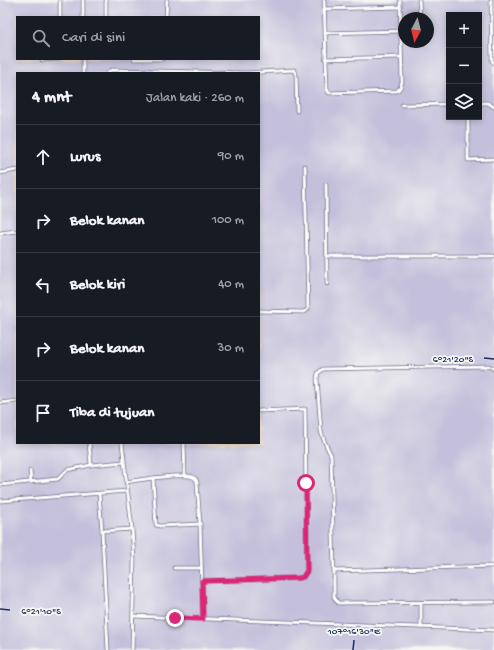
<!DOCTYPE html>
<html lang="id">
<meta charset="utf-8">
<style>
:root{--surface:#171b24;--page:#20242c;--text:#f1f3f6;--muted:#9ea1a6;--line:#363941}
body{margin:0;font-family:"Gochi Hand",sans-serif;background:var(--page);color:var(--text)}
.controls{position:absolute;right:12px;top:12px;display:grid;overflow:hidden;border-radius:0px;box-shadow:0 2px 6px #0003}
.controls button{width:36px;height:36px;display:grid;place-items:center;padding:0;border:0;border-bottom:1px solid var(--line);background:var(--surface);color:var(--text);font:20px sans-serif}
.compass{position:absolute;left:398px;top:12px;width:36px;height:36px;border-radius:50%;background:var(--surface);box-shadow:0 2px 6px #0003;rotate:187deg}
.stop{position:absolute;width:12px;height:12px;margin:-9px;border:3px solid #db2777;border-radius:50%;background:#fff}
.stop.end{background:#db2777;border-color:#fff;box-shadow:0 1px 4px #0008}
.list{margin:0;padding:0;list-style:none}
h2{display:flex;justify-content:space-between;align-items:center;height:52px;margin:0;padding:0 16px;font-size:17px}
h2 small{font-size:13px;font-weight:400;color:var(--muted)}
.list li{display:grid;grid-template-columns:26px 1fr auto;gap:12px;align-items:center;box-sizing:border-box;height:64px;padding:0 16px;border-top:1px solid var(--line)}
.list b{display:block;font-size:15px;white-space:nowrap}
.list em{font-size:13px;font-style:normal;color:var(--muted)}
.icon{flex:none;width:22px;height:22px;fill:none;stroke:currentColor;stroke-width:2;stroke-linecap:round;stroke-linejoin:round}
.map{position:relative;flex:none;width:494px;height:650px;overflow:hidden}
.search{position:absolute;background:var(--surface);box-shadow:0 2px 6px #0003;left:16px;top:16px;width:244px;height:44px;display:flex;align-items:center;gap:10px;box-sizing:border-box;padding:0 14px;border-radius:0px;color:var(--muted);font-size:15px}
.panel{position:absolute;background:var(--surface);box-shadow:0 2px 6px #0003;left:16px;top:72px;width:244px;height:372px;border-radius:0px}
.map>svg:first-child{display:block}
.industrial{fill:#c4c0db;fill-rule:evenodd}
.lines{fill:none;stroke-linecap:round;stroke-linejoin:round}
.service-casing{stroke:#676d82;stroke-width:4.5}
.service{stroke:#fff;stroke-width:3}
.route{stroke:#db2777;stroke-width:5}
.ticks{fill:none;stroke:#1b2f5e;stroke-width:1.5}
.ticks-label{font-size:10px;text-anchor:middle;fill:#1b2f5e;stroke:#f6f6f2;stroke-width:3.5;stroke-linejoin:round;paint-order:stroke}
</style>
<div class="map">
<svg width="494" height="650" viewBox="0 0 494 650">
<rect width="100%" height="100%" fill="#f6f6f2"/>
<filter id="ink" filterUnits="userSpaceOnUse"><feTurbulence type="fractalNoise" baseFrequency=".025" numOctaves="2"/><feDisplacementMap in="SourceGraphic" scale="8" xChannelSelector="R" yChannelSelector="G"/><feConvolveMatrix kernelMatrix="1 2 1 2 8 2 1 2 1" color-interpolation-filters="sRGB"/></filter>
<filter id="wash" filterUnits="userSpaceOnUse"><feTurbulence type="fractalNoise" baseFrequency=".012" numOctaves="4" result="noise"/><feDisplacementMap in="SourceGraphic" scale="16" xChannelSelector="R" yChannelSelector="G"/><feGaussianBlur stdDeviation="0.9" result="paint"/><feColorMatrix in="noise" values="0 0 0 0 0 0 0 0 0 0 0 0 0 0 0 0 0 1.4 0 .05"/><feComposite in="paint" operator="in"/></filter>
<g filter="url(#wash)">
<rect width="100%" height="100%" fill="#f4dfc6"/>
<path class="industrial" d="M0,0H494V650H0ZM449,15H479V117H449ZM17,17H259V59H17ZM404,18H428V42H404ZM17,73H259V443H17Z"/>
</g>
<g filter="url(#ink)">
<g class="lines">
<defs>
<g id="service">
<polyline points="324,0 327,89 329,93 397,91 400,88 402,82 400,0"/>
<polyline points="419,0 420,18"/>
<polyline points="491,0 492,61 494,63"/>
<polyline points="324,9 400,7"/>
<polyline points="60,17 60,0"/>
<polyline points="83,17 83,0"/>
<polyline points="106,17 106,0"/>
<polyline points="166,17 167,0"/>
<polyline points="325,33 401,31"/>
<polyline points="83,59 83,73"/>
<polyline points="134,59 162,59"/>
<polyline points="325,59 401,57"/>
<polyline points="42,60 58,59"/>
<polyline points="108,73 111,70 246,73"/>
<polyline points="246,73 294,70 296,75 297,111"/>
<polyline points="479,103 488,103 494,107"/>
<polyline points="402,105 449,104"/>
<polyline points="468,117 468,160 494,159"/>
<polyline points="0,173 17,170"/>
<polyline points="326,184 327,284"/>
<polyline points="0,233 17,231"/>
<polyline points="328,256 494,256"/>
<polyline points="259,311 303,312 306,311 308,309 305,166"/>
<path d="M494,369L489,366L323,369L318,373L317,379L321,431C323,440 327,447 331,455L334,571V597L338,603L494,602"/>
<polyline points="0,403 17,401"/>
<polyline points="89,443 91,465"/>
<polyline points="122,443 132,529 134,559 132,650"/>
<polyline points="184,443 185,476"/>
<polyline points="30,471 31,482"/>
<polyline points="153,478 156,525 160,526 200,524"/>
<path d="M126,482C139,480 183,473 193,477C196,479 196,479 197,482L200,524L203,619"/>
<polyline points="0,485 58,479 67,470 91,465 124,462"/>
<polyline points="99,494 102,531 108,650"/>
<polyline points="0,501 127,491"/>
<polyline points="102,531 132,529"/>
<polyline points="174,568 201,568"/>
<polyline points="334,571 494,566"/>
<polyline points="202,581 299,578 303,577 307,571 305,409 259,411"/>
<polyline points="421,603 421,627"/>
<polyline points="133,616 494,630"/>
</g>
</defs>
<use href="#service" class="service-casing"/>
<use href="#service" class="service"/>
</g>
</g>
<g class="lines" filter="url(#ink)">
<polyline class="route" points="175,618 203,619 202,581 300,578 303,577 307,571 306,483"/>
</g>
<path class="ticks" d="M484,358L494,359M0,609L10,610M353,650L354,640"/>
<g class="ticks-label">
<text x="453" y="362">6°21'20"S</text>
<text x="41" y="614">6°21'10"S</text>
<text x="354" y="634">107°16'30"E</text>
</g>
</svg>
<div class="controls">
<button>+</button>
<button>−</button>
<button><svg class="icon" aria-label="layers" viewBox="0 0 24 24"><path d="M12 4l9 5-9 5-9-5zM3 14l9 5 9-5"/></svg></button>
</div>
<svg class="compass" viewBox="-18 -18 36 36"><path d="M0-13l5 13h-10z" fill="#e53935"/><path d="M0 13l5-13h-10z" fill="#9ea1a6"/></svg>
<div class="stop" style="left:306px;top:483px"></div>
<div class="stop end" style="left:175px;top:618px"></div>
<div class="search"><svg class="icon" aria-label="search" viewBox="0 0 24 24"><circle cx="10" cy="10" r="6"/><path d="M15 15l6 6"/></svg>Cari di sini</div>
<section class="panel">
<h2>4 mnt<small>Jalan kaki · 260 m</small></h2>
<ul class="list">
<li><svg class="icon" aria-label="ahead" viewBox="0 0 24 24"><path d="M12 20V5M6 11l6-6 6 6"/></svg><div><b>Lurus</b></div><em>90 m</em></li>
<li><svg class="icon" aria-label="right" viewBox="0 0 24 24"><path d="M7 20v-9h11M14 6l5 5-5 5"/></svg><div><b>Belok kanan</b></div><em>100 m</em></li>
<li><svg class="icon" aria-label="left" viewBox="0 0 24 24"><path d="M17 20v-9H6M10 6l-5 5 5 5"/></svg><div><b>Belok kiri</b></div><em>40 m</em></li>
<li><svg class="icon" aria-label="right" viewBox="0 0 24 24"><path d="M7 20v-9h11M14 6l5 5-5 5"/></svg><div><b>Belok kanan</b></div><em>30 m</em></li>
<li><svg class="icon" aria-label="arrive" viewBox="0 0 24 24"><path d="M6 21V4h12l-3 4 3 4H6"/></svg><div><b>Tiba di tujuan</b></div></li>
</ul>
</section>
</div>
